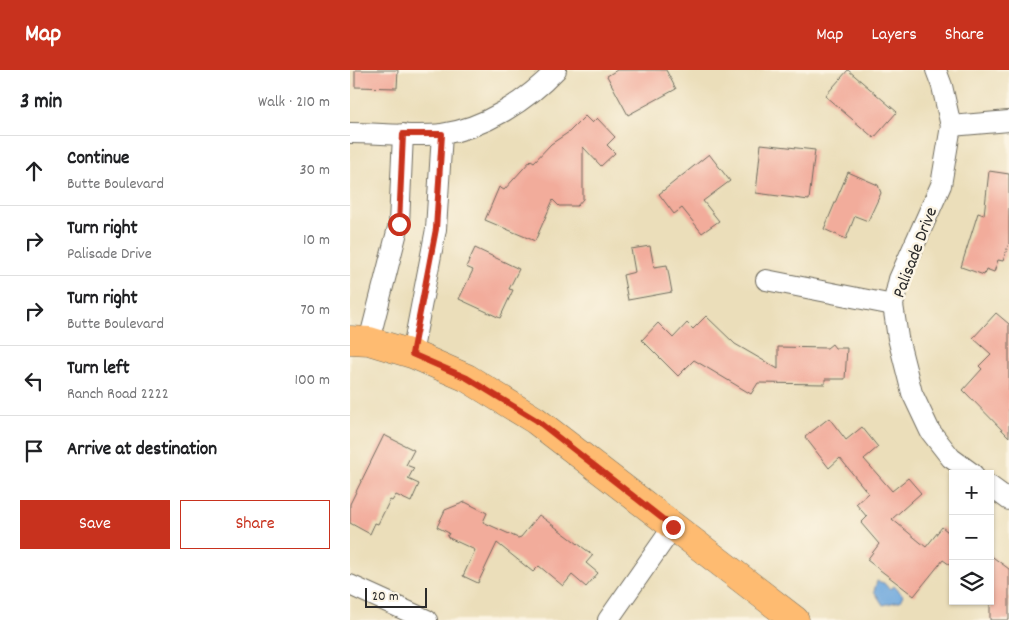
<!DOCTYPE html>
<meta charset="utf-8">
<style>
:root{--surface:#fff;--page:#f2f2f2;--text:#202124;--muted:#757577;--line:#e0e0e0;--accent:#c8321e}
body{margin:0;font-family:Dekko,sans-serif;background:var(--page);color:var(--text)}
.controls{position:absolute;right:15px;bottom:15px;display:grid;overflow:hidden;border-radius:0px;box-shadow:0 1px 4px #0004}
.controls button{width:45px;height:45px;display:grid;place-items:center;padding:0;border:0;border-bottom:1px solid var(--line);background:var(--surface);color:var(--text);font:25px sans-serif}
.scale{position:absolute;left:15px;bottom:12px;width:62px;box-sizing:border-box;padding-left:5px;border:2px solid #2b2b2b;border-top:0;font-size:14px;line-height:18px;white-space:nowrap;color:#2b2b2b;-webkit-text-stroke:4px #fcf5e5;paint-order:stroke}
.stop{position:absolute;width:15px;height:15px;margin:-11px;border:4px solid #c8321e;border-radius:50%;background:#fff}
.stop.end{background:#c8321e;border-color:#fff;box-shadow:0 1px 5px #0008}
.list{margin:0;padding:0;list-style:none}
h2{display:flex;justify-content:space-between;align-items:center;height:65px;margin:0;padding:0 20px;font-size:21px}
h2 small{font-size:16px;font-weight:400;color:var(--muted)}
.list li{display:grid;grid-template-columns:32px 1fr auto;gap:15px;align-items:center;box-sizing:border-box;height:70px;padding:0 20px;border-top:1px solid var(--line)}
.list b{display:block;font-size:19px;white-space:nowrap}
.list p{margin:0;font-size:16px;white-space:nowrap;color:var(--muted)}
.list em{font-size:16px;font-style:normal;color:var(--muted)}
.actions{display:flex;gap:10px;padding:15px 20px}
.actions a{flex:1;padding:11px 0;border:1px solid var(--accent);border-radius:0px;text-align:center;font-size:18px;color:var(--accent)}
.actions .main{background:var(--accent);color:#fff}
.icon{flex:none;width:28px;height:28px;fill:none;stroke:currentColor;stroke-width:2;stroke-linecap:round;stroke-linejoin:round}
.map{position:relative;flex:none;width:659px;height:550px;overflow:hidden}
header{display:flex;align-items:center;gap:30px;box-sizing:border-box;height:70px;padding:0 25px;background:var(--accent);color:#fff}
header strong{font-size:24px}
nav{display:flex;gap:28px;margin-inline-start:auto;font-size:18px}
main{display:flex}
aside{flex:1;background:var(--surface)}
.map>svg:first-child{display:block}
.water{fill:#6da7dd;stroke:#4c6984}
.building{fill:#f2ac9b}
.lines{fill:none;stroke-linecap:round;stroke-linejoin:round}
.minor-casing{stroke:#6e6a5d;stroke-width:22}
.primary-casing{stroke:#6e6a5d;stroke-width:29}
.minor{stroke:#fff;stroke-width:20}
.primary{stroke:#febb71;stroke-width:28}
.route{stroke:#c8321e;stroke-width:6}
.labels{text-anchor:middle;stroke-width:5;stroke-linejoin:round;paint-order:stroke}
.street-label{font-size:18px;fill:#2b2b2b;stroke:#fcf5e5}
</style>
<header>
<strong>Map</strong>
<nav><a>Map</a><a>Layers</a><a>Share</a></nav>
</header>
<main>
<aside>
<h2>3 min<small>Walk · 210 m</small></h2>
<ul class="list">
<li><svg class="icon" aria-label="ahead" viewBox="0 0 24 24"><path d="M12 20V5M6 11l6-6 6 6"/></svg><div><b>Continue</b><p>Butte Boulevard</p></div><em>30 m</em></li>
<li><svg class="icon" aria-label="right" viewBox="0 0 24 24"><path d="M7 20v-9h11M14 6l5 5-5 5"/></svg><div><b>Turn right</b><p>Palisade Drive</p></div><em>10 m</em></li>
<li><svg class="icon" aria-label="right" viewBox="0 0 24 24"><path d="M7 20v-9h11M14 6l5 5-5 5"/></svg><div><b>Turn right</b><p>Butte Boulevard</p></div><em>70 m</em></li>
<li><svg class="icon" aria-label="left" viewBox="0 0 24 24"><path d="M17 20v-9H6M10 6l-5 5 5 5"/></svg><div><b>Turn left</b><p>Ranch Road 2222</p></div><em>100 m</em></li>
<li><svg class="icon" aria-label="arrive" viewBox="0 0 24 24"><path d="M6 21V4h12l-3 4 3 4H6"/></svg><div><b>Arrive at destination</b></div></li>
</ul>
<div class="actions"><a class="main">Save</a><a>Share</a></div>
</aside>
<div class="map">
<svg width="659" height="550" viewBox="0 0 659 550">
<rect width="100%" height="100%" fill="#fcf5e5"/>
<filter id="ink" filterUnits="userSpaceOnUse"><feTurbulence type="fractalNoise" baseFrequency=".02" numOctaves="2"/><feDisplacementMap in="SourceGraphic" scale="10" xChannelSelector="R" yChannelSelector="G"/><feConvolveMatrix kernelMatrix="1 2 1 2 8 2 1 2 1" color-interpolation-filters="sRGB"/></filter>
<filter id="wash" filterUnits="userSpaceOnUse"><feTurbulence type="fractalNoise" baseFrequency=".0096" numOctaves="4" result="noise"/><feDisplacementMap in="SourceGraphic" scale="20" xChannelSelector="R" yChannelSelector="G"/><feGaussianBlur stdDeviation="1.12" result="paint"/><feColorMatrix in="noise" values="0 0 0 0 0 0 0 0 0 0 0 0 0 0 0 0 0 1.4 0 .05"/><feComposite in="paint" operator="in"/></filter>
<g filter="url(#wash)">
<rect width="100%" height="100%" fill="#ebdeba"/>
<polygon class="water" points="527,511 534,513 539,519 544,516 553,525 550,531 533,535 524,521"/>
<g id="blocks">
<g class="building">
<polygon points="5,0 48,0 47,18 5,17"/>
<polygon points="267,0 316,0 326,19 278,45 257,6"/>
<polygon points="498,0 547,42 524,68 475,26"/>
<polygon points="235,46 242,53 247,48 265,67 257,75 265,83 251,96 233,77 233,129 227,136 209,136 203,130 185,171 135,150 149,117 154,120 181,90 184,92 201,74 219,62"/>
<polygon points="411,74 465,80 459,130 406,123"/>
<polygon points="359,84 380,111 353,131 369,151 352,163 332,138 324,144 309,124"/>
<polygon points="639,101 659,104 659,173 653,191 648,190 644,202 636,199 634,205 611,197 628,143 634,145"/>
<polygon points="498,102 528,115 531,123 518,151 505,146 496,169 474,159"/>
<polygon points="300,176 304,197 317,195 322,222 278,230 273,205 285,202 281,179"/>
<polygon points="125,178 169,199 159,219 163,220 150,248 109,229 123,200 116,197"/>
<polygon points="646,243 659,254 659,367 613,320 632,299 629,296 641,284 623,268"/>
<polygon points="356,246 385,274 428,299 428,277 477,278 482,274 485,278 497,278 495,309 475,309 475,314 408,313 401,324 344,290 328,306 292,270 308,253 323,268 337,253 343,259"/>
<polygon points="479,348 496,370 512,357 528,377 514,389 542,421 558,408 571,423 542,449 576,477 592,457 603,466 603,497 593,490 564,526 517,490 529,474 511,453 517,447 506,434 518,423 490,388 479,398 455,367"/>
<polygon points="34,365 64,380 56,395 64,398 58,409 69,414 61,432 46,425 42,431 40,430 28,454 25,453 20,464 0,453 0,434"/>
<polygon points="115,432 137,443 133,452 168,468 171,467 189,445 243,485 236,493 248,503 236,517 222,505 213,516 189,496 183,502 147,473 128,513 113,506 125,480 97,467 99,463 87,457 95,440"/>
<polygon points="640,485 659,499 659,550 640,550"/>
</g>
</g>
</g>
<g filter="url(#ink)">
<use href="#blocks" fill-opacity="0" stroke="#6e6a5d" stroke-width="1"/>
<g class="lines">
<defs>
<g id="minor">
<polyline points="586,0 592,16 601,56 591,115 549,209 543,235 548,268 562,323 580,361 601,388 623,404"/>
<polyline points="601,56 659,51"/>
<path d="M0,63C27,63 66,67 92,64C134,58 177,31 206,0"/>
<polyline points="416,210 543,235"/>
<polyline points="19,271 49,154 53,64"/>
<polyline points="62,284 86,159 92,64"/>
<polyline points="640,416 659,430"/>
<polyline points="0,515 77,550"/>
<polyline points="258,550 323,457"/>
</g>
<polyline id="primary" points="0,270 19,271 62,284 117,308 185,350 445,550"/>
</defs>
<use href="#minor" class="minor-casing"/>
<use href="#primary" class="primary-casing"/>
<use href="#minor" class="minor"/>
<use href="#primary" class="primary"/>
</g>
</g>
<g class="lines" filter="url(#ink)">
<polyline class="route" points="49,154 53,64 92,64 86,159 62,284 117,308 186,350 323,457"/>
</g>
<g class="labels">
<g class="street-label">
<text transform="translate(564 182) rotate(-69)" y="6">Palisade Drive</text>
</g>
</g>
</svg>
<div class="controls">
<button>+</button>
<button>−</button>
<button><svg class="icon" aria-label="layers" viewBox="0 0 24 24"><path d="M12 4l9 5-9 5-9-5zM3 14l9 5 9-5"/></svg></button>
</div>
<div class="scale">20 m</div>
<div class="stop" style="left:49px;top:154px"></div>
<div class="stop end" style="left:323px;top:457px"></div>
</div>
</main>
